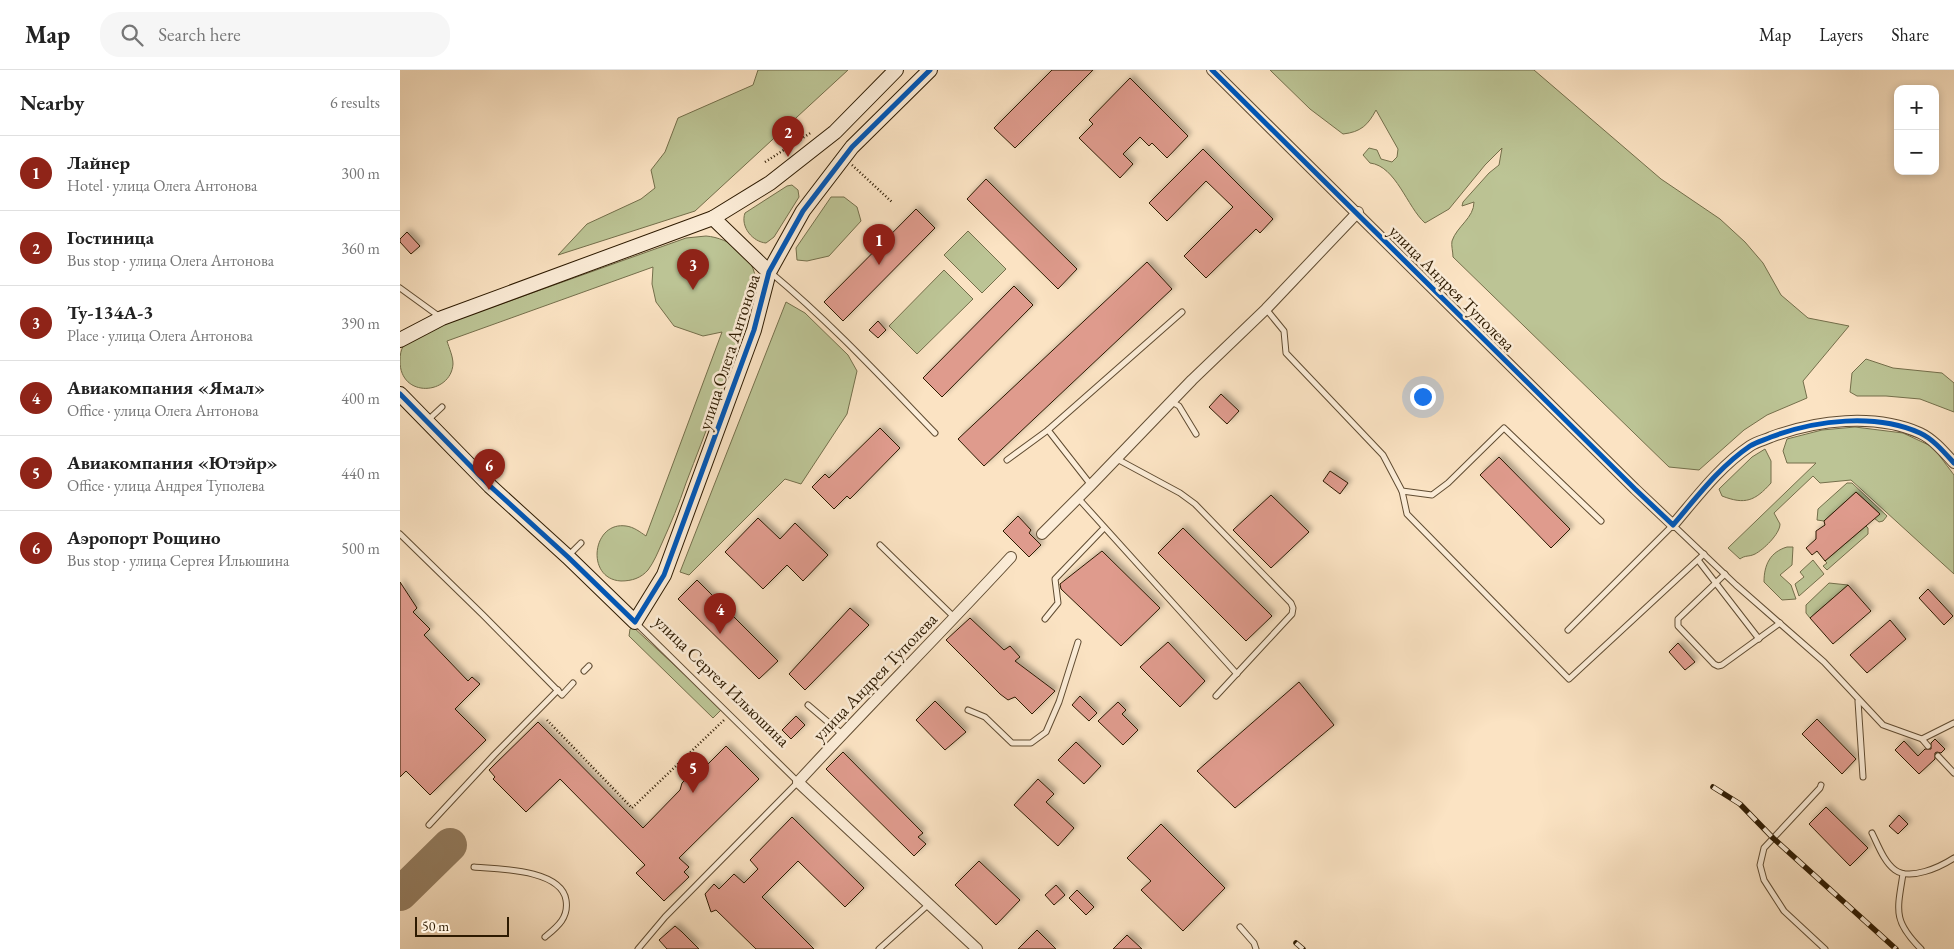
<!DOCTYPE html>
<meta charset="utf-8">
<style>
:root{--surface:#fff;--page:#f6f6f6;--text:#222;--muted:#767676;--line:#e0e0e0;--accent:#8f2418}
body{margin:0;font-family:"EB Garamond",serif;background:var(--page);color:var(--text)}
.controls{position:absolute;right:15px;top:15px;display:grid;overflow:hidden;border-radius:10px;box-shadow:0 2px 8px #0003}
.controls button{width:45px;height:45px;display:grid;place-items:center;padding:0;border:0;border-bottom:1px solid var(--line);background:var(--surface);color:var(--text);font:25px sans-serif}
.scale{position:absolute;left:15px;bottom:12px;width:94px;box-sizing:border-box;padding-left:5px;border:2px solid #2d1a01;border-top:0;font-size:14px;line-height:18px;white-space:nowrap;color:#2d1a01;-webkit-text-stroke:4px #fcedd8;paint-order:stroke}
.you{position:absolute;left:1022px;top:326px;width:18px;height:18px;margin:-12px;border:4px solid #fff;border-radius:50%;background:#1a73e8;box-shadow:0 0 0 8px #1a73e833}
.badge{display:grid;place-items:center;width:32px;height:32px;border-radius:50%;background:var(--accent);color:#fff;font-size:16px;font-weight:700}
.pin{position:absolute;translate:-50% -41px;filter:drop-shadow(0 1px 2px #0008)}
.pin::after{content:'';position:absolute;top:26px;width:18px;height:15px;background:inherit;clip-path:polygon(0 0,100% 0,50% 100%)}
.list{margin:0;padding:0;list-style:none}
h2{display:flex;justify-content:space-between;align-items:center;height:65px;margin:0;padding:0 20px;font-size:21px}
h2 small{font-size:16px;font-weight:400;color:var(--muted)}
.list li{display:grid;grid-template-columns:32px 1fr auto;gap:15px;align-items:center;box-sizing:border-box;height:75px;padding:0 20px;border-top:1px solid var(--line)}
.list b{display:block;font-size:19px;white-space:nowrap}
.list p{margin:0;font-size:16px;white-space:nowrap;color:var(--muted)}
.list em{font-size:16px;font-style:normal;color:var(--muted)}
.icon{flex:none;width:28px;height:28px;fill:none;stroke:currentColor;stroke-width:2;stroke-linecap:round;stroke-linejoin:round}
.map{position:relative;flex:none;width:1554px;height:879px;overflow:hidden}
header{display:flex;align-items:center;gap:30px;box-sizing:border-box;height:70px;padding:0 25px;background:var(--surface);border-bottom:1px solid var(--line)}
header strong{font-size:24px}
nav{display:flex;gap:28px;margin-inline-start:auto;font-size:18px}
.search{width:350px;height:45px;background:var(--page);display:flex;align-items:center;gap:12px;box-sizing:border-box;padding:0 18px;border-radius:20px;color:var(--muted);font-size:19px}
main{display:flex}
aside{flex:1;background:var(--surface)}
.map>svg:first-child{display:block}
.green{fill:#bcc495;stroke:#746f4b}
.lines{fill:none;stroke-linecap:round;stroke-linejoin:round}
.taxiway{stroke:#947e62;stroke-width:34}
.building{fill:#df9b8d;stroke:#2d1a01;filter:url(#shadow)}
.lane-casing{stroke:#604c32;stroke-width:7}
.street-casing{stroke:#604c32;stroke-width:12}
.secondary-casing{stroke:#2d1a01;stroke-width:16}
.path{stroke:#2d1a01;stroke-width:2.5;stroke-dasharray:1 2.5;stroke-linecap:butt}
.lane{stroke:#fcedd8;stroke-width:5}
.street{stroke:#fcedd8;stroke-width:10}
.secondary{stroke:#fcedd8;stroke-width:14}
.rail-casing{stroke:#2d1a01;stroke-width:5.5}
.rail{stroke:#fcedd8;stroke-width:4;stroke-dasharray:11;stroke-linecap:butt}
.cycleway-casing{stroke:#fcedd8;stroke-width:8}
.cycleway{stroke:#0057b8;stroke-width:5}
.labels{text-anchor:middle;stroke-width:5;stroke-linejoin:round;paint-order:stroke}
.street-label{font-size:18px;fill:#2d1a01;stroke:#fcedd8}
</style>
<header>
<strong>Map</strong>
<div class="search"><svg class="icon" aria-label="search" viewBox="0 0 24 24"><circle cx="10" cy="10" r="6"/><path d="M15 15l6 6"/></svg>Search here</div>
<nav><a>Map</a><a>Layers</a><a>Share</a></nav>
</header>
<main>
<aside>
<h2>Nearby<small>6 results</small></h2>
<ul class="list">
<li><span class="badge">1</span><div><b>Лайнер</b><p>Hotel · улица Олега Антонова</p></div><em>300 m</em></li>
<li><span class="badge">2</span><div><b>Гостиница</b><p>Bus stop · улица Олега Антонова</p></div><em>360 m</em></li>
<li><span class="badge">3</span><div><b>Ту-134А-3</b><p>Place · улица Олега Антонова</p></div><em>390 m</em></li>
<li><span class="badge">4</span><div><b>Авиакомпания «Ямал»</b><p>Office · улица Олега Антонова</p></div><em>400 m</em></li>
<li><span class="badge">5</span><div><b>Авиакомпания «Ютэйр»</b><p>Office · улица Андрея Туполева</p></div><em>440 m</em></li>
<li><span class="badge">6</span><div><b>Аэропорт Рощино</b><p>Bus stop · улица Сергея Ильюшина</p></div><em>500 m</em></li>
</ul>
</aside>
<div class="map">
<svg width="1554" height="879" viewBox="0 0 1554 879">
<defs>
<filter id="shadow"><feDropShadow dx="3.5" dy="-3.5" stdDeviation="2.5" flood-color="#0004"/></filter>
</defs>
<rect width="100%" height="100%" fill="#fbe3c3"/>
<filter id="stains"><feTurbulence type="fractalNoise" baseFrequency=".004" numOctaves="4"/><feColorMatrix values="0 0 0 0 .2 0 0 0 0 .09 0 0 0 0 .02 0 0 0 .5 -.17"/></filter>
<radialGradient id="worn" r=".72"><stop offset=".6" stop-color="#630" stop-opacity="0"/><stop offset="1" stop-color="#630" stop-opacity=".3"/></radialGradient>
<g class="green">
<polygon points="358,0 448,0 295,141 158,185 187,154 241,129 255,118 251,100 265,82 278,48 353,15"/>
<path d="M870,0H1134L1261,109L1320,149L1345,172L1363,193L1381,225L1408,248L1449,256L1403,311L1407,328L1367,345L1344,360L1299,400L1269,397L1053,187C1053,182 1051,175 1052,171C1057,156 1074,148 1074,132L1062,136L1063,132L1089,103L1099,95L1102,78L1085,95L1049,139L1025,153C1007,137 996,96 970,93L963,85L969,78L977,80L981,89L992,92L997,87L998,79L976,40C968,55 961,62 943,64L910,39Z"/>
<path d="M392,115L398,120L399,127L374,167L366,173C353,172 340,157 345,143L387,116Z"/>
<polygon points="431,127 444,127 457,137 461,151 429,186 407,191 397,190 396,178"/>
<polygon points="568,161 606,199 582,223 544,185"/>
<path d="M306,166C330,168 355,186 356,213C356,227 347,244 343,257C326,310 306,361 286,413C279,434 271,453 262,473C258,482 254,492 248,500C241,508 232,511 221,511C185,509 192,451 226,456C234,457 240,462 246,466L322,262L303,266L274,256L256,232L252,214L253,197L47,271C49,278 53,286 53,294C51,325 0,329 0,291C0,278 4,273 14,265L286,168Z"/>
<polygon points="544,200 573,229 517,284 489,256"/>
<polygon points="386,232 405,243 448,285 457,301 447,344 401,414 385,409 289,505 280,502"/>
<polygon points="1466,289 1493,298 1542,303 1554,313 1554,342 1520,329 1486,326 1457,326 1450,322 1452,303"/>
<path d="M1455,357L1503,363L1533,377L1554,405V504L1451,410L1420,413L1413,406L1374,443L1380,454C1380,464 1363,480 1355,484C1349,487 1345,485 1340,489L1328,478L1416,393H1387L1383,381L1387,369L1422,360Z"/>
<path d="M1365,379L1371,391V413C1355,431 1345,435 1322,426L1319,419L1352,387Z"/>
<polygon points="1447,413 1452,413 1487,446 1483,451 1479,452 1474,448 1479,443 1456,422 1424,451 1417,450 1418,439"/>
<polygon points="1466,456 1468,458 1468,464 1427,500 1423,496 1427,493 1425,491"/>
<path d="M1387,477H1393L1392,495L1380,505L1391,515L1396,529L1382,530L1364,512C1364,495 1370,482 1387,477Z"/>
<polygon points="1413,490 1424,504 1399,526 1395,514 1404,507 1400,502"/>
<polygon points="1429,513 1448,515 1410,548 1406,543 1406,535"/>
<polygon points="233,557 322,639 313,648 229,566 230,559"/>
</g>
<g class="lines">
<polyline class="taxiway" points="0,824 50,775"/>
</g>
<g class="building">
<polygon points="652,0 693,0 615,78 594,58"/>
<polygon points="730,8 788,66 767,88 752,73 749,76 740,67 723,84 733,94 720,108 679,68 693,54 689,50"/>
<polygon points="803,79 873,149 860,163 856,159 806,208 784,186 833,137 806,111 767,151 749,133"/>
<polygon points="586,109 677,199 658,219 567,129"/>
<polygon points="516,139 535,158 443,251 424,232"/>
<polygon points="7,162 20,176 11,184 0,172 0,169"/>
<polygon points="747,192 772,219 584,396 558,369"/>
<polygon points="614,216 633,235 542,327 523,308"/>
<polygon points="478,251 486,260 478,268 469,260"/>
<polygon points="821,324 839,341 827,354 809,337"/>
<polygon points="480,358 500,378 450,429 447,426 434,439 412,417 425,404 429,408"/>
<polygon points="1099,387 1170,459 1151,478 1080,405"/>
<polygon points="930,401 948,413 940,424 923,411"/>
<polygon points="1456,422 1480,444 1425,491 1417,481 1412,485 1406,478 1416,469 1416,461 1425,455 1424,451"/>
<polygon points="871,425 909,462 871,498 833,460"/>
<polygon points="618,446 631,460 629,463 641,475 629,487 603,461"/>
<polygon points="358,448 380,469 395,453 428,485 403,511 387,495 363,519 325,482"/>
<polygon points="783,458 872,546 846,571 758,483"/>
<polygon points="702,481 760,538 721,576 661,519 660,514"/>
<polygon points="297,510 378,591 359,609 278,529"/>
<polygon points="0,512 17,538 13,542 30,559 24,565 68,611 72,607 80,614 55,639 86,670 30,725 6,701 0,707"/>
<polygon points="1448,515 1471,541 1433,574 1410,548"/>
<polygon points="1528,519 1553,546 1544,555 1519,528"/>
<polygon points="450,538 469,555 405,620 389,604"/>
<polygon points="570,548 604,580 610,576 620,587 615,591 655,621 632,644 615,627 608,630 600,624 546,570"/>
<polygon points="1490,550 1506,569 1467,603 1450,585"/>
<polygon points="768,572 805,611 780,637 740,597"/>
<polygon points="1278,573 1295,592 1285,600 1269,582"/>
<polygon points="899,612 934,655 835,738 797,701"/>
<polygon points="680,626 697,643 689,651 672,635"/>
<polygon points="535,631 566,662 545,680 516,650"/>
<polygon points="718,632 726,640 722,644 738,660 723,675 698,651"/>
<polygon points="396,646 405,655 391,669 382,660"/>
<polygon points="1417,649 1456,689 1442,704 1402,664"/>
<polygon points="138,652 243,758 280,720 282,713 288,707 297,705 326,676 359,709 279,788 289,797 284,802 289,807 264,831 236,803 245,795 160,709 126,742 93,709 95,707 89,700"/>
<polygon points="1535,669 1545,679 1541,683 1537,682 1535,683 1535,689 1519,704 1495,680 1504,671 1518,686 1525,679 1531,679 1531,673"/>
<polygon points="676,672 701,696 684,714 658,690"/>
<polygon points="443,682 523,763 518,767 526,774 514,786 426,699"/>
<polygon points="638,709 654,724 646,732 674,758 658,776 614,735"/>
<polygon points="1426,737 1468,778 1450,796 1409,754"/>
<polygon points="1499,745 1508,754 1498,764 1489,756"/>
<polygon points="392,747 464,818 445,837 398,791 362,827 414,879 356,879 316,840 311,842 305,824 314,814 319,819 334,804 344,813 358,799 350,790"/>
<polygon points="761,754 825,818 783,861 741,820 751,811 727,788"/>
<polygon points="579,791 620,830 596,855 555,815"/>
<polygon points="656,815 665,825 654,835 645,825"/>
<polygon points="677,820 694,837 686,845 669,828"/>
<polygon points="275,856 282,862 299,879 267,879 259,870"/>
<polygon points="637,860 656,879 618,879"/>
<polygon points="727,865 742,879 713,879"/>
</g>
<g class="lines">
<defs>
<g id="lane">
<path d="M370,202C429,251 481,307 535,363"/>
<polyline points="0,218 40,247"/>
<polyline points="866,239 884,261 886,283 983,385 1002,421 1032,425 1048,413 1104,358 1201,451"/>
<polyline points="772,332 779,336 796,364"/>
<polyline points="27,351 42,337"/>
<polyline points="648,360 691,415"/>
<polyline points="717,389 780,423 795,434 891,533 893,538 892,544 816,626"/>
<polyline points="607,390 648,360 782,242"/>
<polyline points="1002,421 1007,444 1169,609 1304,484"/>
<polyline points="678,428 837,604"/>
<polyline points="0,464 83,545 162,625 173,613"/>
<polyline points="480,475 555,548"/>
<polyline points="169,485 181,473"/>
<polyline points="1298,490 1359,569"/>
<polyline points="1325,504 1278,549 1278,556 1314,594 1318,596 1322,595 1380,553"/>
<polyline points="645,549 658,533 655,509 704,458"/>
<polyline points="235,552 398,712 265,847 238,879"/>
<polyline points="1168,560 1273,455 1336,515 1424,592 1483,655 1522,669 1528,676"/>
<polyline points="184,601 189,596"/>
<polyline points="1458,631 1463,707"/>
<polyline points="408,635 442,664"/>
<polyline points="568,640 585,647 612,673 631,673 646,662 659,632 678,572"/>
<polyline points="1522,669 1554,653"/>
<polyline points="1538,686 1554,703"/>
<polyline points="1421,715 1420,718 1364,778 1360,795 1364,810 1384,841 1425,879"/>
<polyline points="29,755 94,685 158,620"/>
<path d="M1472,763C1478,775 1484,792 1495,800C1510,811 1540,797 1554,788"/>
<path d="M74,797C97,799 161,799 166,830C169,848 157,857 145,867"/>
<path d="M1503,804C1497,841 1493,851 1521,879"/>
<polyline points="840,857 854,873 856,879"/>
<polyline points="479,879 529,834"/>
</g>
<g id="street">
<path d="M812,0L1235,419L1273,455C1297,427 1319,397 1350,376C1356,372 1364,370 1371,367C1416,350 1475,343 1520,363C1533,369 1544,382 1554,393"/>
<polyline points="642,464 691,415 792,310 866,239 958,142"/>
<path d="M577,879L398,712C468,636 541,563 611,487"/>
</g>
<g id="secondary">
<polyline points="313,148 369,202"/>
<polyline points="0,270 42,248 313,148 370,113 435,62 496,0"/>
<polyline points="0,324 90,416 168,487 235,552 264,505 354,260 369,202 403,141 452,77 530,0"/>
</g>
</defs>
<use href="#lane" class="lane-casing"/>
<use href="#street" class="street-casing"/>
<use href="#secondary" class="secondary-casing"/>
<g class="path">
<polyline points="365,92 412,62"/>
<polyline points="452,95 493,133"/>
<polyline points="147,650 232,738 324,650"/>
</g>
<use href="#lane" class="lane"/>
<use href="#street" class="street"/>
<use href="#secondary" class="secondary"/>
<defs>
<g id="rail">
<polyline points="1313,717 1340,734 1373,768 1496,879"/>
<polyline points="896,873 903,879"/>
</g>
</defs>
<use href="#rail" class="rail-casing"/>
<use href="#rail" class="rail"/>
<defs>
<g id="cycleway">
<path d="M812,0L1235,419L1273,455C1297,427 1319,397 1350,376C1356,372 1364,370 1371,367C1416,350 1475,343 1520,363C1533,369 1544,382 1554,393"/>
<polyline points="0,324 90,416 168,487 235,552 264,505 354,260 369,202 403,141 452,77 530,0"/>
</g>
</defs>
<use href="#cycleway" class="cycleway-casing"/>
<use href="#cycleway" class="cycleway"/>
</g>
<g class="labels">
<g class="street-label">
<text transform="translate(1052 218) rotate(45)" y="6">улица Андрея Туполева</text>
<text transform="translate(329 282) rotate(-72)" y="6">улица Олега Антонова</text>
<text transform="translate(475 607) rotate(-46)" y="6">улица Андрея Туполева</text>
<text transform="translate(322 611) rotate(44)" y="6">улица Сергея Ильюшина</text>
</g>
</g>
<rect width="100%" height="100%" filter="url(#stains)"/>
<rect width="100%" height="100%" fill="url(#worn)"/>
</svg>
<div class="controls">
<button>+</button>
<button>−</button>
</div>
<div class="scale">50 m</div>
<div class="you"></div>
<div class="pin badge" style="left:479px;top:195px">1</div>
<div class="pin badge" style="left:388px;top:87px">2</div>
<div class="pin badge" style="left:293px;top:220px">3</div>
<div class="pin badge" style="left:320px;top:564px">4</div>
<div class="pin badge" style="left:293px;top:723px">5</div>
<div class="pin badge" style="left:89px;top:420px">6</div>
</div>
</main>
